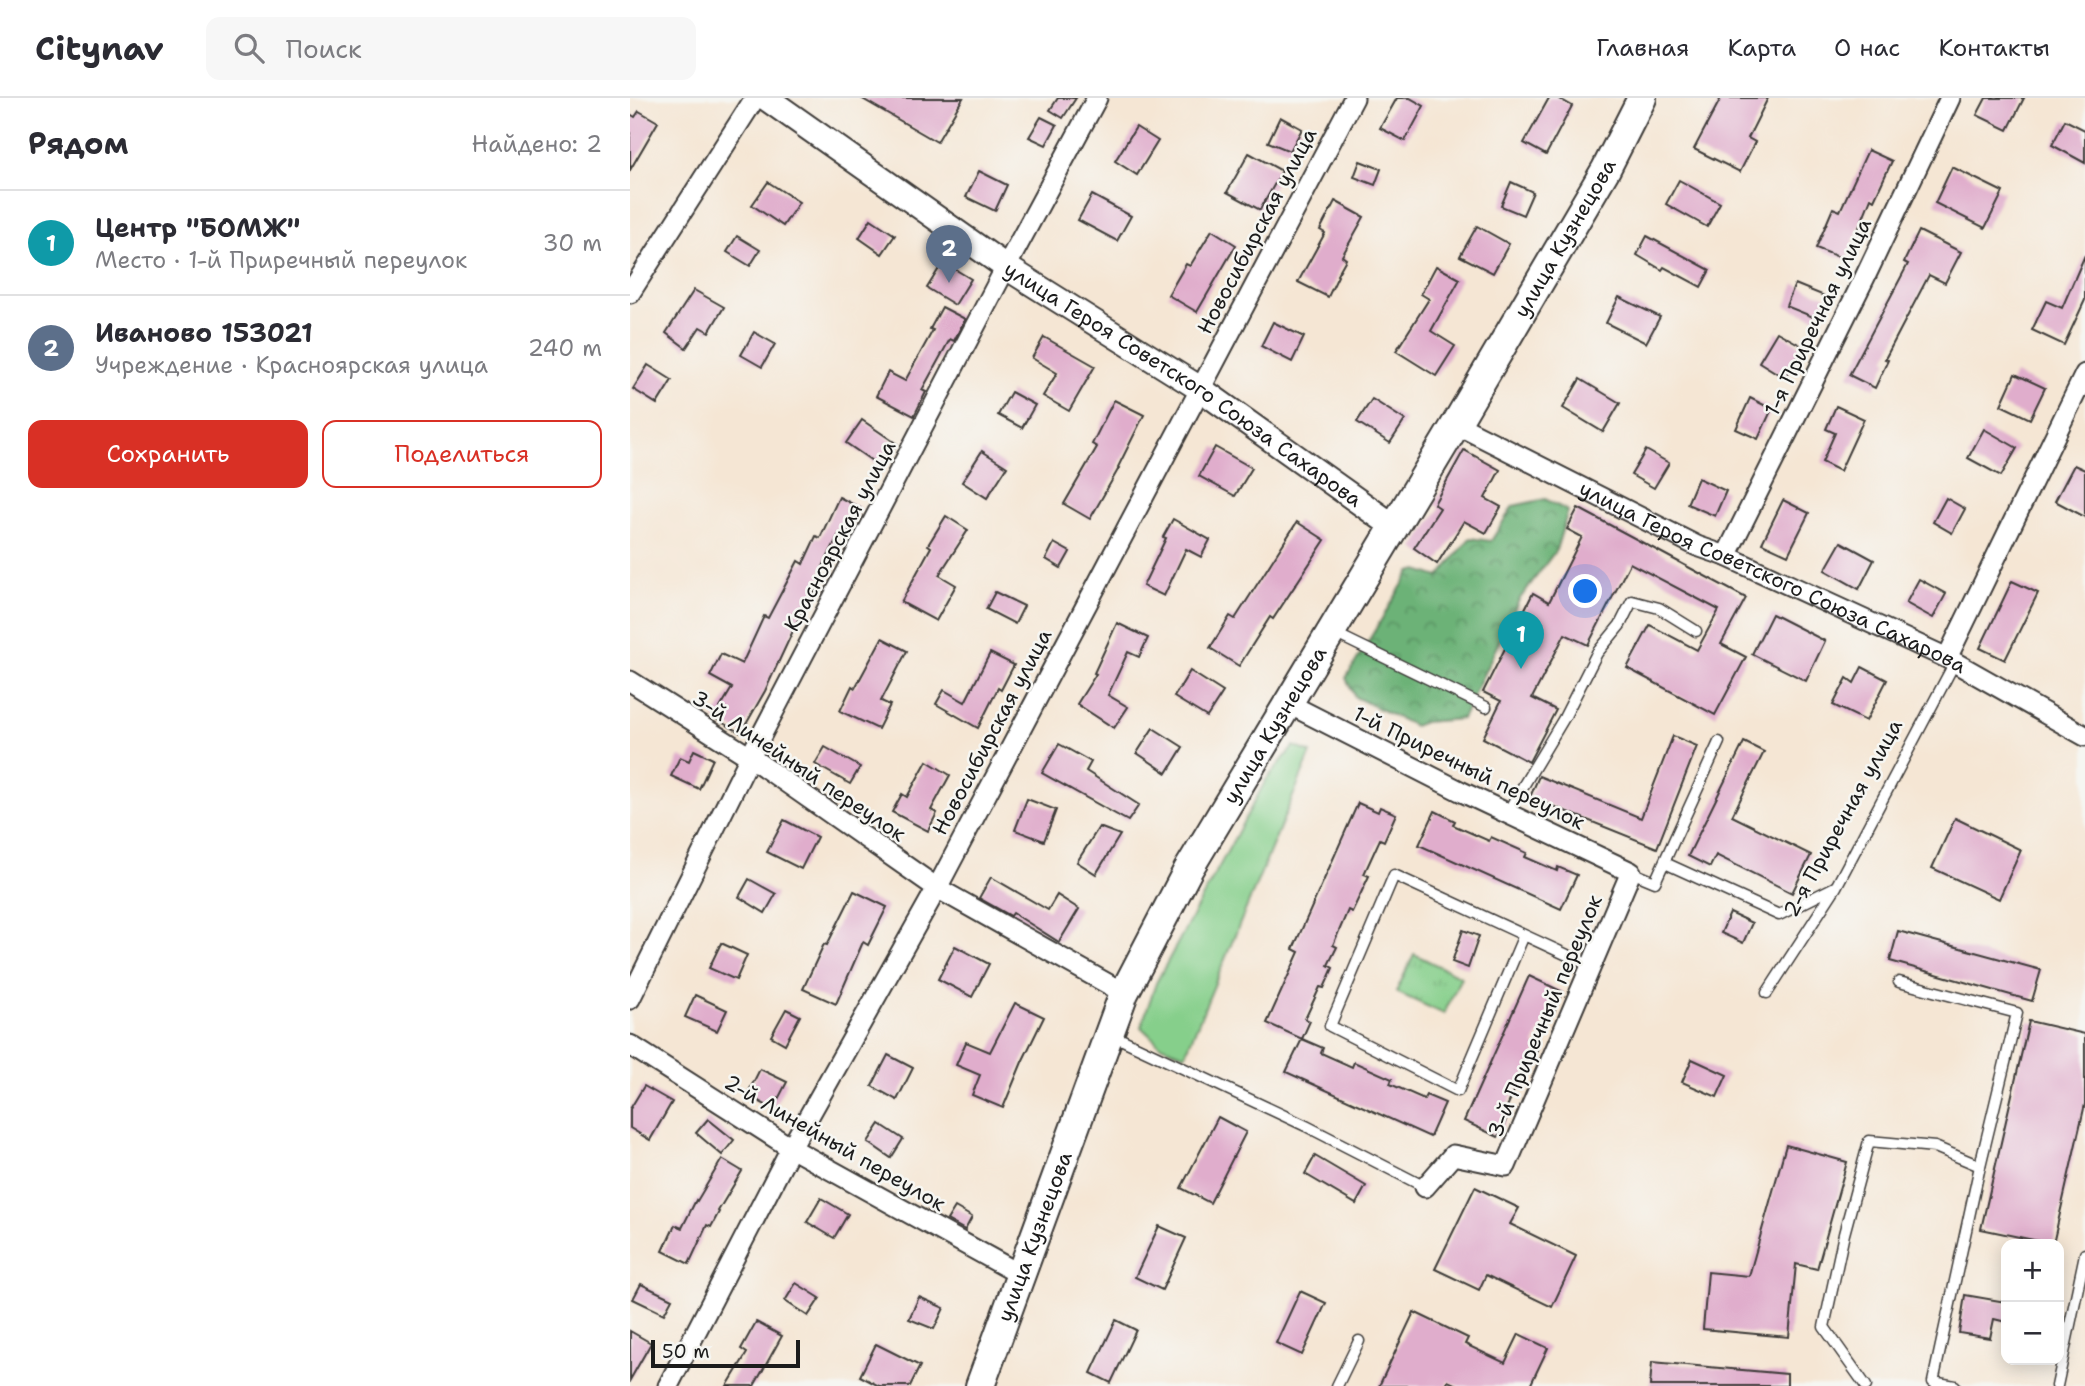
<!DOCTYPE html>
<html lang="ru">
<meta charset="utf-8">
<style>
:root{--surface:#fff;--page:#f7f7f7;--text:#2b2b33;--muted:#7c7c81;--line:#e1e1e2;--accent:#d93025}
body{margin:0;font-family:"Shantell Sans",sans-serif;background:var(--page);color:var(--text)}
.controls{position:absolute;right:21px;bottom:21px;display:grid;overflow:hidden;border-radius:14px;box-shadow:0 4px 18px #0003}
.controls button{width:63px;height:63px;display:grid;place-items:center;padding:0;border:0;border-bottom:2px solid var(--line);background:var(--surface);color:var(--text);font:35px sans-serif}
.scale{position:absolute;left:21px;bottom:18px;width:149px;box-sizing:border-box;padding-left:7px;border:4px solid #1c1c1c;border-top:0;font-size:19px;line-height:24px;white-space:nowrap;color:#1c1c1c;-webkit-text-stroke:5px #f6f6f2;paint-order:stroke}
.you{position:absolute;left:956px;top:494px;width:24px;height:24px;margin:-18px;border:5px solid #fff;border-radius:50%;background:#1a73e8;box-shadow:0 0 0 10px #1a73e833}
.badge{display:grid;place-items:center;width:46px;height:46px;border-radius:50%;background:var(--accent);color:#fff;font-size:23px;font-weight:700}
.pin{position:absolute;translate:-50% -58px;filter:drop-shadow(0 2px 4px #0008)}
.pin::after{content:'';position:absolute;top:37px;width:24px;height:21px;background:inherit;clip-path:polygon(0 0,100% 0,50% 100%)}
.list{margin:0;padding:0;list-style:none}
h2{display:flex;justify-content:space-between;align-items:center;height:91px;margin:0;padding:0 28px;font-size:30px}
h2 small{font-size:23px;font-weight:400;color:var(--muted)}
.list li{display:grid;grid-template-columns:46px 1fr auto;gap:21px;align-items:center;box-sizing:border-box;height:105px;padding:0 28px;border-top:2px solid var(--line)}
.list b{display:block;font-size:26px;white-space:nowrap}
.list p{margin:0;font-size:23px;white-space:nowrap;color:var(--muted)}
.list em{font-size:23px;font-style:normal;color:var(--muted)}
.actions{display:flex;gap:14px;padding:21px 28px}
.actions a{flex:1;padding:16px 0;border:2px solid var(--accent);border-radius:14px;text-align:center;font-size:24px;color:var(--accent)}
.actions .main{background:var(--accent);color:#fff}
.icon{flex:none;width:38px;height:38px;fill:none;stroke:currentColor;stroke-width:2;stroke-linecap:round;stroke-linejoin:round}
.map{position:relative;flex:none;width:1455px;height:1288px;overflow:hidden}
header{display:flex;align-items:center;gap:42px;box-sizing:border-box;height:98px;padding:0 35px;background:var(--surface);border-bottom:2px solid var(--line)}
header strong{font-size:33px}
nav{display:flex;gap:38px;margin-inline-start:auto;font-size:24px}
.search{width:490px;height:63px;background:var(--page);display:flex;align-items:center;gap:18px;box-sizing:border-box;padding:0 24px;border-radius:14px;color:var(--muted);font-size:26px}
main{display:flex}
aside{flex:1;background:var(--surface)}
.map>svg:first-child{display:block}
.green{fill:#86cf8b;stroke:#517654;stroke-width:2}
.forest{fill:url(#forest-crowns);stroke:#44674a;stroke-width:2}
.park{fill:url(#park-tufts);stroke:#517654;stroke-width:2}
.building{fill:#e0adcc}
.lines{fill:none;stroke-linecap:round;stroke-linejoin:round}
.service-casing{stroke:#3d3a38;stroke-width:13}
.minor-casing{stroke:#3d3a38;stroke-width:23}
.tertiary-casing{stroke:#3d3a38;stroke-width:28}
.secondary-casing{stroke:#3d3a38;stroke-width:32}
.service{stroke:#fff;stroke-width:10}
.minor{stroke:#fff;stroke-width:19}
.tertiary{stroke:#fff;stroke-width:24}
.secondary{stroke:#fff;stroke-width:28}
.labels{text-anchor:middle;stroke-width:5;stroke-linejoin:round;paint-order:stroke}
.street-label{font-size:21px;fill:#1c1c1c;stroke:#f6f6f2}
</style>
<header>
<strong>Citynav</strong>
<div class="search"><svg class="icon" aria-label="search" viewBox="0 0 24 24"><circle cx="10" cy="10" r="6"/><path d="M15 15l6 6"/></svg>Поиск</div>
<nav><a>Главная</a><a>Карта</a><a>О нас</a><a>Контакты</a></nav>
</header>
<main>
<aside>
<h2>Рядом<small>Найдено: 2</small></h2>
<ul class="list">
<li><span class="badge" style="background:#0f9aa8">1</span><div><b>Центр &quot;БОМЖ&quot;</b><p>Место · 1-й Приречный переулок</p></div><em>30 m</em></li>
<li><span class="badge" style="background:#5c6f8a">2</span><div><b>Иваново 153021</b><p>Учреждение · Красноярская улица</p></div><em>240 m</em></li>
</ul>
<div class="actions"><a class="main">Сохранить</a><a>Поделиться</a></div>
</aside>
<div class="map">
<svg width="1455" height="1288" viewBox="0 0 1455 1288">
<defs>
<pattern id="forest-crowns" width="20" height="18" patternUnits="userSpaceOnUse" patternTransform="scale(1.75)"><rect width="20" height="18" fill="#6cb277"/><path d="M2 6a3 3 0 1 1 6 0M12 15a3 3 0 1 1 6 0" fill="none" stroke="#589061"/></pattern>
<pattern id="park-tufts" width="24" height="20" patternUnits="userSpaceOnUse" patternTransform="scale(1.75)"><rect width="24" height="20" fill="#86cf8b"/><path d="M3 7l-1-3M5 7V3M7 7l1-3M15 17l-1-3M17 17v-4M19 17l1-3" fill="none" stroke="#73b177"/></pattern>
</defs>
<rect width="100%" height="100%" fill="#f6f6f2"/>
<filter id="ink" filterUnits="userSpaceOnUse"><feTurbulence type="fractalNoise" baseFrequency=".0143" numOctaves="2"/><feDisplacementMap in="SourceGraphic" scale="14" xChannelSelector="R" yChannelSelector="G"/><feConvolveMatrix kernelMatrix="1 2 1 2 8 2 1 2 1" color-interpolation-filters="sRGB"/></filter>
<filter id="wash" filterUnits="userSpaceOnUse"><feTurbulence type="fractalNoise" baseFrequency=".00686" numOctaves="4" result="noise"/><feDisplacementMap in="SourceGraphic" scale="28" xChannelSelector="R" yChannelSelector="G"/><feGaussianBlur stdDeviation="1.57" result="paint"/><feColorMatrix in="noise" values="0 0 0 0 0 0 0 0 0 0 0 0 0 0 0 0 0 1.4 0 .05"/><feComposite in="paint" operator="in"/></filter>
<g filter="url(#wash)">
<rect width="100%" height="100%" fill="#f5e6d4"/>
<polygon class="green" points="664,648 681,655 555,957 530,947 511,929 526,885 636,682"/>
<polygon class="forest" points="915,401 938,413 926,452 889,502 832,621 794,624 784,628 725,599 716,580 780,474 788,472 809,479 840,440 861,443 883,408"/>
<polygon class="park" points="784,856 831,879 814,916 766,894"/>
<g id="blocks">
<g class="building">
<polygon points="231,0 333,0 307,44"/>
<polygon points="428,0 446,0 433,20 420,12"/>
<polygon points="767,0 780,0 794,8 775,43 750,30"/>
<polygon points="919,0 928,0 942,8 916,57 894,45"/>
<polygon points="1091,0 1138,0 1118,40 1125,44 1110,74 1064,51"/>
<polygon points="1356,0 1394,0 1378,32 1347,17"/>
<polygon points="9,13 28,24 0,72 0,16 5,19"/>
<polygon points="411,19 427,27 416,47 399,39"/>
<polygon points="650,19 672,31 660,53 638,44"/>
<polygon points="1435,22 1455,32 1455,65 1422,47"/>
<polygon points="506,29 528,43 507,77 485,63"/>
<polygon points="1238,52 1262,63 1244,102 1241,100 1216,162 1186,150 1203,110 1210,113"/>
<polygon points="619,55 652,73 630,112 597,94"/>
<polygon points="730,63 751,71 745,87 724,79"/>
<polygon points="1322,69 1373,94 1355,130 1305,105"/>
<polygon points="349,73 377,87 365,113 336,99"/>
<polygon points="1049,82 1090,105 1077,129 1036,106"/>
<polygon points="138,84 169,104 153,128 122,107"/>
<polygon points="881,84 903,94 893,117 871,108"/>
<polygon points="462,97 501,118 487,143 448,122"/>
<polygon points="705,103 734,119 712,158 716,161 707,177 708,178 698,199 668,184 695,135 690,132"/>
<polygon points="241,121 265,137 252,156 229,140"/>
<polygon points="847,128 879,146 863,175 830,158"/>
<polygon points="582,132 606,147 567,214 538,197 556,166 560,168"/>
<polygon points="1289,133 1331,154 1315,185 1299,177 1255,261 1258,262 1245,290 1219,277 1278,166 1274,164"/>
<polygon points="107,138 130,152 120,168 97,154"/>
<polygon points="1017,138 1080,172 1071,189 1034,169 1032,172 1007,157"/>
<polygon points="1455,157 1455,202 1434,247 1402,232 1416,203 1432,210"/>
<polygon points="313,164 341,181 325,207 297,190"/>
<polygon points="806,168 830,181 801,233 825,248 806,278 766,253 799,201 791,196"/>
<polygon points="1165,186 1197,199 1188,221 1156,208"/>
<polygon points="64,192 94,209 79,234 70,229 56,250 36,235"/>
<polygon points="989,199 1030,219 1016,245 976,225"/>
<polygon points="312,209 335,221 324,243 320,241 292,292 296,294 284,318 246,298 258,274 275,283 303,232 300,231"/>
<polygon points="643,224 674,239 662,264 631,248"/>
<polygon points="124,234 145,246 132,269 111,257"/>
<polygon points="1147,234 1174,249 1155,280 1129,264"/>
<polygon points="414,239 465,268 439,313 413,298 427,275 402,260"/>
<polygon points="18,267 42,282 27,306 3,291"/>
<polygon points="1385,276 1415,290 1400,321 1371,307"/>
<polygon points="950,281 990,305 973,334 933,310"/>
<polygon points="381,294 405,307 392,330 368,317"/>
<polygon points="1120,300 1142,311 1128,341 1106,331"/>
<polygon points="742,301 775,322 760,345 727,324"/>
<polygon points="484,302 514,317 488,369 489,370 460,421 434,406 467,349 462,346"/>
<polygon points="1206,308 1234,321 1210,373 1192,364 1205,335 1196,331"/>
<polygon points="232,322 267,346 251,369 216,345"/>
<polygon points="1354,331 1387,350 1371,378 1338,360"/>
<polygon points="585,349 622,370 605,398 569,378"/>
<polygon points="834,352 870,372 855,400 871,409 856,435 834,423 807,466 784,450 810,410 804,406"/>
<polygon points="1016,352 1039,365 1024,390 1001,377"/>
<polygon points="352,353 377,369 357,400 332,384"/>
<polygon points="1444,367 1455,372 1455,419 1425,403"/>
<polygon points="1068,380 1096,393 1085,418 1057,406"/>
<polygon points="209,399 230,410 216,439 209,436 190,475 194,477 177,508 175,507 135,593 111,635 84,620 102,590 80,578 91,556 112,566 134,518 138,520 168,463 173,466 186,438 190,440"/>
<polygon points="1316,400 1335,411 1322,435 1303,424"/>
<polygon points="1153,402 1179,415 1158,457 1132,445"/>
<polygon points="948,410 1116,500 1091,546 1116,559 1085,617 997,570 1020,527 1067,552 1089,512 1000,465 958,547 935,536 902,600 926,612 899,664 853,640 871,603 853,594 903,495 919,504 952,439 937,431"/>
<polygon points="316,418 338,432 309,477 326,487 306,523 271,504 301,449 298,447"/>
<polygon points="543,421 580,442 571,459 556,451 534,498 513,488 536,440 533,439"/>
<polygon points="667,424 695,442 643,521 640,519 609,568 580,550 600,518 605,521"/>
<polygon points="1211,444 1244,462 1229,491 1195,472"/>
<polygon points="424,445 440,454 431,470 416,461"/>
<polygon points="1289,481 1316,496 1303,520 1276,505"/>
<polygon points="1382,483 1408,495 1375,562 1350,550"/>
<polygon points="365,494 394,508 385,526 356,511"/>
<polygon points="1142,516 1195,543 1176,583 1122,556"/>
<polygon points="487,525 518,540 509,559 498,554 478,597 498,609 484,630 447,606 466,576 464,575"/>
<polygon points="252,540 277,553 251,603 260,607 248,631 210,613 222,588 225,590"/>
<polygon points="360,555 384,567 371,592 368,590 348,630 306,606 314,592 335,604"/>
<polygon points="1232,569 1257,582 1236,623 1203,607 1217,580 1224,585"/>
<polygon points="560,573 593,594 577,619 544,599"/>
<polygon points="523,630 553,649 537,675 507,655"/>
<polygon points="1043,638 1067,648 1027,750 900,699 909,678 1011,720"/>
<polygon points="1114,644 1134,654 1102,718 1181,757 1162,795 1086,757 1080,769 1058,758"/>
<polygon points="429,646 461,664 456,673 509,707 498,723 412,675"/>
<polygon points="195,649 230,669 220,686 185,666"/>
<polygon points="64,652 83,661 69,691 41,678 50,659 59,663"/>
<polygon points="297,663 320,677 301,712 307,715 298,733 262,714 272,696 277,699"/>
<polygon points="397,701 426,712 414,743 385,732"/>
<polygon points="728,705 748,714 750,709 766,716 754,743 750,741 734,776 739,778 722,814 718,812 703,847 707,849 698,867 703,870 694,890 690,889 675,921 680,923 672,941 637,925 669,854 663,851"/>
<polygon points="805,713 825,723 823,727 859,743 861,739 897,755 895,759 927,773 928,769 947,777 931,811 789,747"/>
<polygon points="1325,720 1391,752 1369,801 1302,770"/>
<polygon points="154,722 187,739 171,771 137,754"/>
<polygon points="469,729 490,737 466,776 447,764"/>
<polygon points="361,779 418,812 427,797 449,811 429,844 383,815 381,818 349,800"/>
<polygon points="119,781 146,796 135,815 109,799"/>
<polygon points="224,793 257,809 238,847 233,844 206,906 173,891 194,846 197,847"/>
<polygon points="1100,815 1122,825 1113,845 1091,835"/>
<polygon points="833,832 849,838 838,870 822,864"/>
<polygon points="1268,833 1411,872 1402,903 1260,863"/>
<polygon points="91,845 117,857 106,882 79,870"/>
<polygon points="325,848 359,866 342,899 308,881"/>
<polygon points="899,878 933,894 924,914 920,912 904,947 908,949 892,986 888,984 872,1020 876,1022 868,1039 834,1023"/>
<polygon points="65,897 97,912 87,933 55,919"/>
<polygon points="385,905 414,919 392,964 373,1010 342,997 350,977 326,967 336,944 360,954"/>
<polygon points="156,911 170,918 155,946 141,938"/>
<polygon points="1399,923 1455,936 1455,1006 1423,1146 1351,1131"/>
<polygon points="672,941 693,950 691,955 722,969 724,964 762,981 760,986 794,1001 796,997 815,1005 800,1039 656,974"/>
<polygon points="258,957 283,970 267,1002 242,988"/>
<polygon points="1062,961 1097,977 1087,999 1052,984"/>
<polygon points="130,971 157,984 143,1011 117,997"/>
<polygon points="14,988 42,1004 20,1042 0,1030 0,1011"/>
<polygon points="588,1019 616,1034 580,1105 551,1090"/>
<polygon points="78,1021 104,1042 92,1057 66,1035"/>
<polygon points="250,1026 273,1041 261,1060 238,1044"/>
<polygon points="1156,1047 1217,1064 1187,1171 1166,1166 1159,1239 1073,1231 1078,1174 1119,1178"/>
<polygon points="685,1058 736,1088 726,1106 675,1076"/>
<polygon points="92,1061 112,1073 88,1113 89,1114 81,1129 77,1127 59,1166 33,1153 45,1127 52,1130 66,1102 67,1103"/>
<polygon points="845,1089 889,1110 880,1126 946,1158 922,1209 856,1177 849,1192 805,1171"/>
<polygon points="191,1100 218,1116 204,1140 177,1124"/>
<polygon points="325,1109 342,1119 335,1132 317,1122"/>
<polygon points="529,1128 556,1140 532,1192 505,1179"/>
<polygon points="166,1185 190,1200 178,1218 155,1203"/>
<polygon points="11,1186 42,1201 34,1216 3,1201"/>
<polygon points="670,1193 696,1205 672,1257 646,1245"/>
<polygon points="1335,1197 1376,1204 1376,1224 1364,1221 1360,1240 1329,1235"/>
<polygon points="289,1199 314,1210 304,1231 279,1221"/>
<polygon points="784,1214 838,1240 835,1246 875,1265 889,1236 918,1250 900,1288 829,1288 818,1283 816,1288 749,1288"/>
<polygon points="486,1222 506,1232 481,1285 461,1275"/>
<polygon points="126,1224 152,1238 124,1288 97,1288 117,1255 111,1251"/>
<polygon points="0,1233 21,1245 0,1282"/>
<polygon points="246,1246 290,1268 280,1288 249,1288 230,1278"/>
<polygon points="1022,1264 1157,1276 1157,1288 1020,1288"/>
</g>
</g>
</g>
<g filter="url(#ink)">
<use href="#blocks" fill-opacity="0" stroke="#3d3a38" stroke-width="2"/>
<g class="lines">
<defs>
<g id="service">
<polyline points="702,534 856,609"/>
<polyline points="877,715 934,620 967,555 990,527 1002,503 1029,510 1066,533"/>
<polyline points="1035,765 1149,817 1205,789"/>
<polyline points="1001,774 1025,784 1089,644"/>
<polyline points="894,837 828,993 700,928 764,777 961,868"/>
<polyline points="1137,895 1206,789 1325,564"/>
<polyline points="480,936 676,1028 795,1089"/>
<polyline points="707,1288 729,1243"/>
<polyline points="1236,1288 1194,1229 1214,1136 1239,1043 1305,1049 1350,1068 1387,915 1269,884"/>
<polyline points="1325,1288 1303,1284 1350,1068"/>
<polyline points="1427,1288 1455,1156"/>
</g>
<g id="minor">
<polyline points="0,195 125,0"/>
<path id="s1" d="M826,326L1067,448L1096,458L1317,560L1455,638"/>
<polyline points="1096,458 1235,179 1320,0"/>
<polyline points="1317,560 1455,276"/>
<polyline points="0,583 120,659 307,790 494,895"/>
<polyline points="657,605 830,693 1001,774 876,1068 823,1057 795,1089"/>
<polyline points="0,901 120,659 376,169 467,0"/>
<polyline points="0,947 161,1050 391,1177"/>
<polyline points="38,1288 161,1050 307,790 724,0"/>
</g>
<g id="tertiary">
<path id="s2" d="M136,0L376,169L569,290L763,428"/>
</g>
<g id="secondary">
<path id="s3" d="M350,1288L494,895L558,772L826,326L976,71L1012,0"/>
</g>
</defs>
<use href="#service" class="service-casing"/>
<use href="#minor" class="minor-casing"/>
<use href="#tertiary" class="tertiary-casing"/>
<use href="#secondary" class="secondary-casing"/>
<use href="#service" class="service"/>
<use href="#minor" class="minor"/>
<use href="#tertiary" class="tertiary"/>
<use href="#secondary" class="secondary"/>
</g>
</g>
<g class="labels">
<g class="street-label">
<text transform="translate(627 133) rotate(-62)" y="7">Новосибирская улица</text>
<text dy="7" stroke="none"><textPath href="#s3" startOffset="1293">улица Кузнецова</textPath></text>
<text transform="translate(1188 219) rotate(-64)" y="7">1-я Приречная улица</text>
<text dy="7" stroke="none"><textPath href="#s2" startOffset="506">улица Героя Советского Союза Сахарова</textPath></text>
<text transform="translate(210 438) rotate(-62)" y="7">Красноярская улица</text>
<text dy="7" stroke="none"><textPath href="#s1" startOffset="352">улица Героя Советского Союза Сахарова</textPath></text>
<text dy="7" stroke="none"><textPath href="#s3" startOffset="726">улица Кузнецова</textPath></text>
<text transform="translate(362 634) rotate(-62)" y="7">Новосибирская улица</text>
<text transform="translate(169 668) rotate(34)" y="7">3-й Линейный переулок</text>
<text transform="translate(839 670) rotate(26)" y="7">1-й Приречный переулок</text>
<text transform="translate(1213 720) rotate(-61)" y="7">2-я Приречная улица</text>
<text transform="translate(915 918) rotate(-67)" y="7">3-й Приречный переулок</text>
<text transform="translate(205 1045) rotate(30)" y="7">2-й Линейный переулок</text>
<text dy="7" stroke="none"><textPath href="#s3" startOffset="159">улица Кузнецова</textPath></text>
</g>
</g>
</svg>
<div class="controls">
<button>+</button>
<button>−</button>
</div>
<div class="scale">50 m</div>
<div class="you"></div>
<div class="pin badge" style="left:891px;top:571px;background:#0f9aa8">1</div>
<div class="pin badge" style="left:319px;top:185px;background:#5c6f8a">2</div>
</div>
</main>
